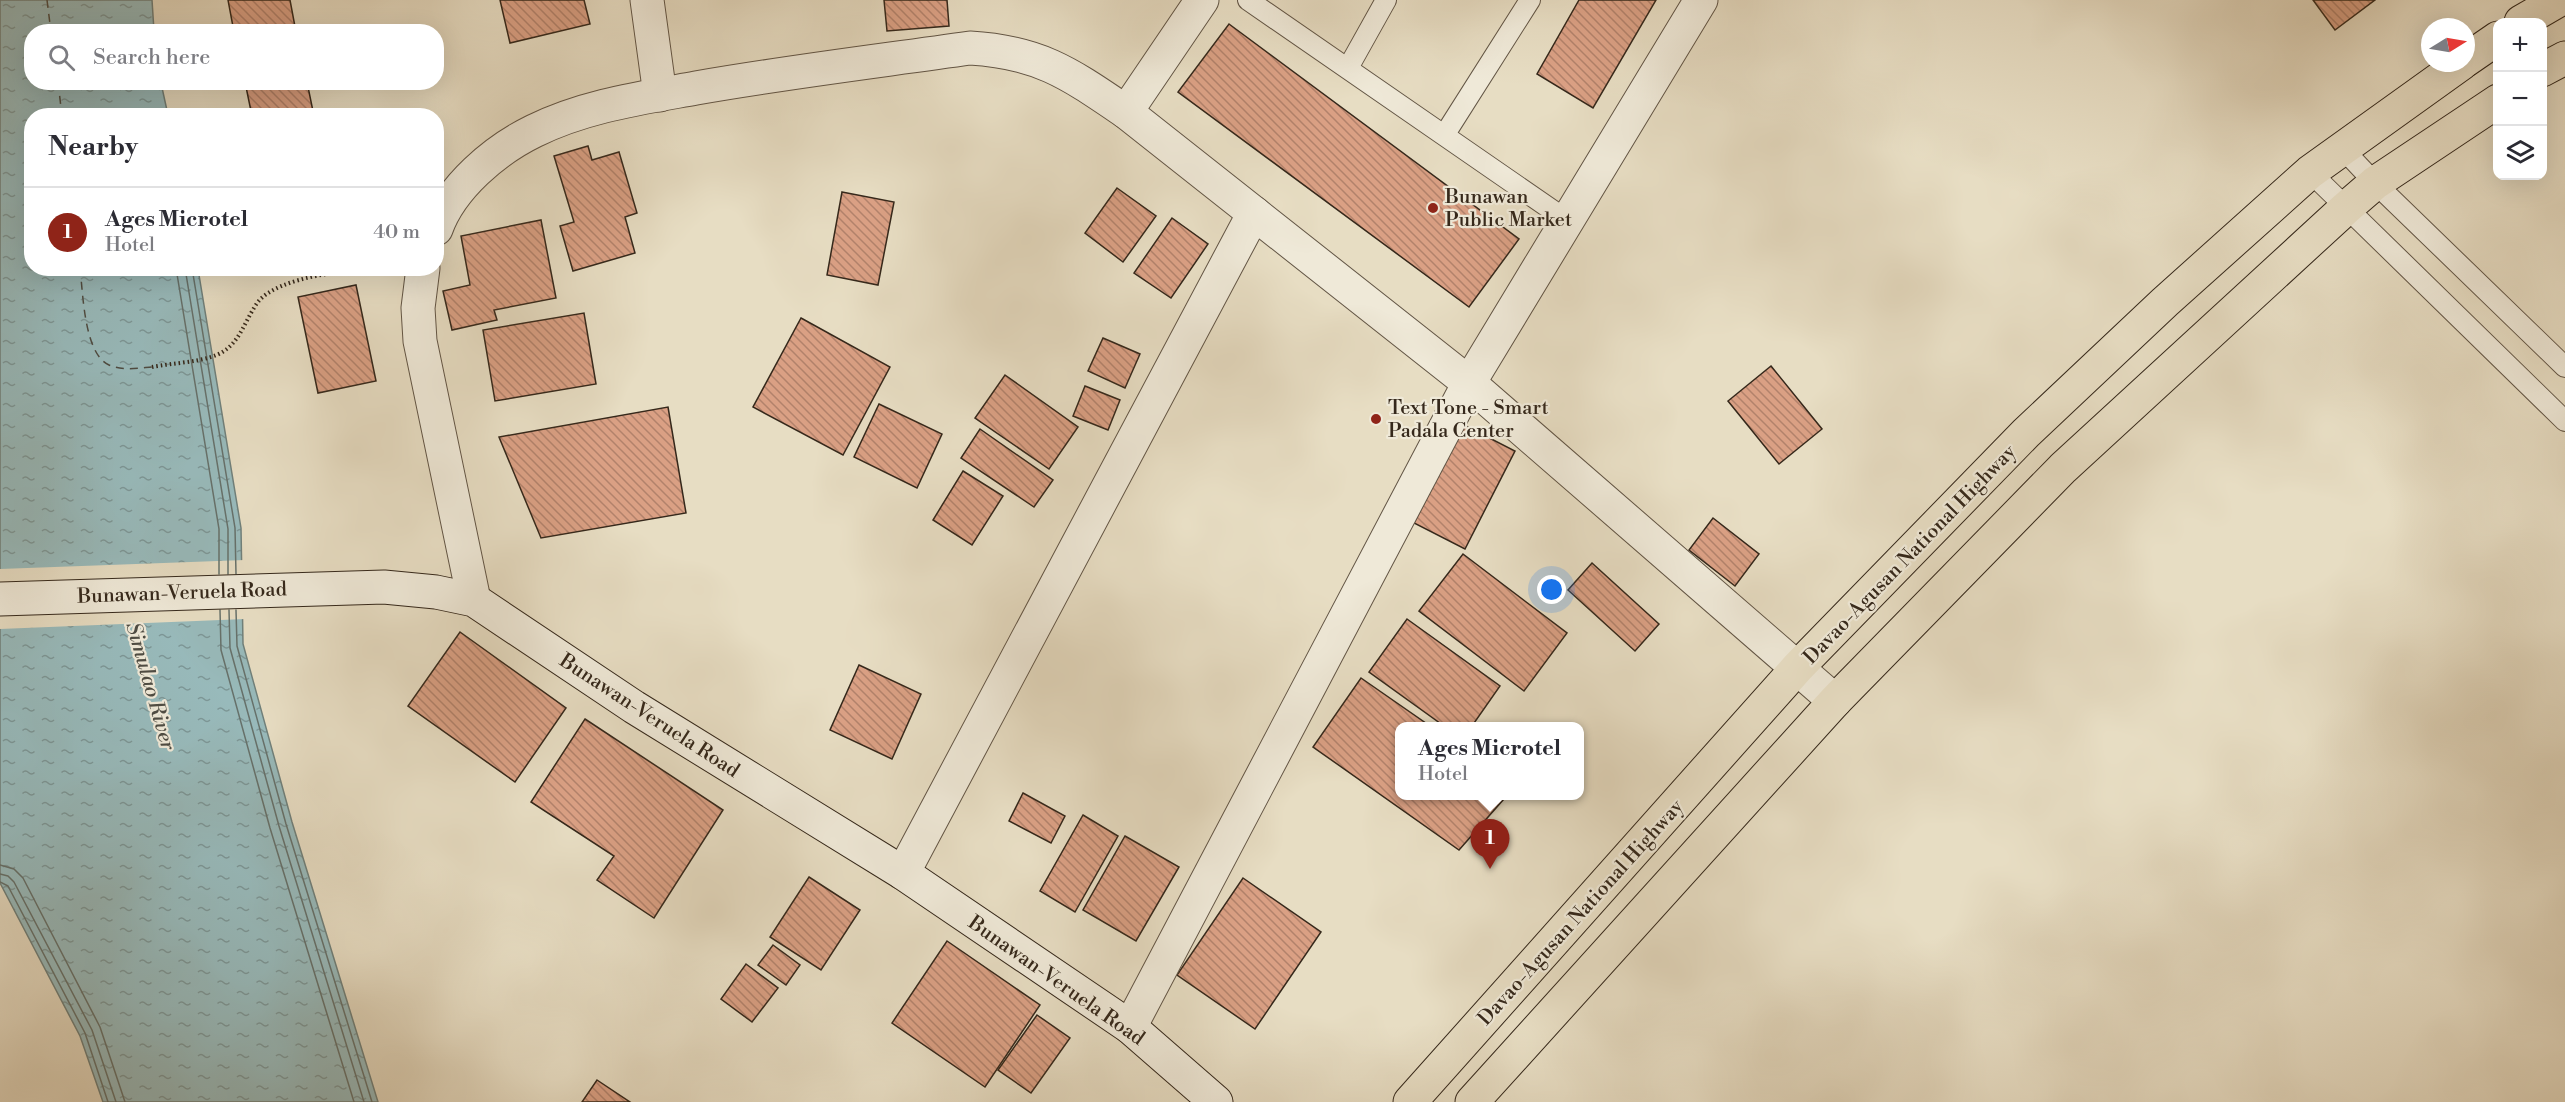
<!DOCTYPE html>
<meta charset="utf-8">
<style>
:root{--surface:#fff;--page:#f7f7f7;--text:#2b2b33;--muted:#7c7c81;--line:#e1e1e2;--accent:#8f2418}
body{margin:0;font-family:"Libre Bodoni",serif;background:var(--page);color:var(--text)}
.controls{position:absolute;right:18px;top:18px;display:grid;overflow:hidden;border-radius:12px;box-shadow:0 6px 24px #0002}
.controls button{width:54px;height:54px;display:grid;place-items:center;padding:0;border:0;border-bottom:2px solid var(--line);background:var(--surface);color:var(--text);font:30px sans-serif}
.compass{position:absolute;left:2421px;top:18px;width:54px;height:54px;border-radius:50%;background:var(--surface);box-shadow:0 6px 24px #0002;rotate:79deg}
.you{position:absolute;left:1552px;top:590px;width:21px;height:21px;margin:-15px;border:4px solid #fff;border-radius:50%;background:#1a73e8;box-shadow:0 0 0 9px #1a73e833}
.badge{display:grid;place-items:center;width:39px;height:39px;border-radius:50%;background:var(--accent);color:#fff;font-size:20px;font-weight:700}
.pin{position:absolute;translate:-50% -50px;filter:drop-shadow(0 2px 3px #0008)}
.pin::after{content:'';position:absolute;top:32px;width:21px;height:18px;background:inherit;clip-path:polygon(0 0,100% 0,50% 100%)}
.popup{position:absolute;left:1395px;top:722px;width:189px;height:78px;box-sizing:border-box;display:grid;place-content:center;border-radius:12px;background:var(--surface);filter:drop-shadow(0 2px 4px #0005);font-size:20px;white-space:nowrap;color:var(--muted)}
.popup b{font-size:22px;color:var(--text)}
.popup::after{content:'';position:absolute;left:50%;top:100%;margin-left:-12px;border:12px solid transparent;border-top-color:var(--surface)}
.list{margin:0;padding:0;list-style:none}
h2{display:flex;justify-content:space-between;align-items:center;height:78px;margin:0;padding:0 24px;font-size:26px}
h2 small{font-size:20px;font-weight:400;color:var(--muted)}
.list li{display:grid;grid-template-columns:39px 1fr auto;gap:18px;align-items:center;box-sizing:border-box;height:90px;padding:0 24px;border-top:2px solid var(--line)}
.list b{display:block;font-size:22px;white-space:nowrap}
.list p{margin:0;font-size:20px;white-space:nowrap;color:var(--muted)}
.list em{font-size:20px;font-style:normal;color:var(--muted)}
.icon{flex:none;width:33px;height:33px;fill:none;stroke:currentColor;stroke-width:2;stroke-linecap:round;stroke-linejoin:round}
.map{position:relative;flex:none;width:2565px;height:1102px;overflow:hidden}
.search{position:absolute;background:var(--surface);box-shadow:0 6px 24px #0002;left:24px;top:24px;width:420px;height:66px;display:flex;align-items:center;gap:15px;box-sizing:border-box;padding:0 21px;border-radius:24px;color:var(--muted);font-size:22px}
.panel{position:absolute;background:var(--surface);box-shadow:0 6px 24px #0002;left:24px;top:108px;width:420px;height:168px;border-radius:24px}
.map>svg:first-child{display:block}
.water{fill:url(#water-ripples);stroke:#70807b;stroke-width:1.5}
.pier{fill:#e7ddc3}
.lines{fill:none;stroke-linecap:round;stroke-linejoin:round}
.shore{stroke:#66716b;stroke-width:1.5}
.ferry{stroke:#4e4c43;stroke-width:1.5;stroke-dasharray:8 6;stroke-linecap:butt}
.building{fill:url(#building-back-hatch);stroke:#35281b;stroke-width:1.5}
.lane-casing{stroke:#625545;stroke-width:22}
.street-casing{stroke:#625545;stroke-width:35}
.secondary-casing{stroke:#35281b;stroke-width:35}
.highway-casing{stroke:#35281b;stroke-width:35}
.path{stroke:#35281b;stroke-width:4;stroke-dasharray:1.5 3;stroke-linecap:butt}
.lane{stroke:#efe9d8;stroke-width:20}
.street{stroke:#efe9d8;stroke-width:33}
.secondary{stroke:#efe9d8;stroke-width:33}
.highway{stroke:#e7ddc3;stroke-width:33}
.poi-dot{fill:#8f2418;stroke:#efe9d8;stroke-width:2}
.labels{text-anchor:middle;stroke-width:4.5;stroke-linejoin:round;paint-order:stroke}
.poi-label{font-size:20px;fill:#35281b;stroke:#efe9d8;text-anchor:start}
.street-label{font-size:20px;fill:#35281b;stroke:#efe9d8}
.water-label{font-size:21px;font-style:italic;fill:#4e4c43;stroke:#efe9d8}
</style>
<div class="map">
<svg width="2565" height="1102" viewBox="0 0 2565 1102">
<defs>
<pattern id="water-ripples" width="26" height="14" patternUnits="userSpaceOnUse" patternTransform="scale(1.5)"><rect width="26" height="14" fill="#98babb"/><path d="M2 4q2-2 4 0t4 0M15 11q2-2 4 0t4 0" fill="none" stroke="#7d9797"/></pattern>
<pattern id="building-back-hatch" width="6" height="6" patternUnits="userSpaceOnUse" patternTransform="scale(1.5)"><rect width="6" height="6" fill="#daa084"/><path d="M-1 5l2 2M0 0l6 6M5-1l2 2" fill="none" stroke="#b2826b"/></pattern>
</defs>
<rect width="100%" height="100%" fill="#e7ddc3"/>
<filter id="stains"><feTurbulence type="fractalNoise" baseFrequency=".00333" numOctaves="4"/><feColorMatrix values="0 0 0 0 .2 0 0 0 0 .09 0 0 0 0 .02 0 0 0 .5 -.17"/></filter>
<radialGradient id="worn" r=".72"><stop offset=".6" stop-color="#630" stop-opacity="0"/><stop offset="1" stop-color="#630" stop-opacity=".3"/></radialGradient>
<polygon class="water" points="0,0 152,0 154,31 32,32 32,82 161,83 168,115 32,116 32,268 198,269 241,528 243,644 292,822 378,1102 103,1102 80,1036 0,883"/>
<polygon class="pier" points="245,560 245,619 0,629 0,569"/>
<g class="lines">
<g class="shore">
<polyline points="176,268 219,529 219,574"/>
<polyline points="185,268 228,529 228,574"/>
<polyline points="192,268 235,528 236,574"/>
<polyline points="220,610 221,650 270,828 354,1102"/>
<polyline points="229,610 230,648 279,826 364,1102"/>
<polyline points="236,610 237,646 286,824 372,1102"/>
<polyline points="0,865 14,869 23,878 100,1027 125,1102"/>
<polyline points="0,874 8,876 14,882 92,1030 116,1102"/>
<polyline points="0,882 8,886 85,1033 108,1102"/>
</g>
<g class="ferry">
<polyline points="47,0 51,32"/>
<polyline points="58,82 62,116"/>
<path d="M80,268C83,293 84,354 109,365C122,371 139,368 152,367"/>
</g>
</g>
<g class="building">
<polygon points="228,0 290,0 296,32 234,32"/>
<polygon points="500,0 584,0 590,24 510,43"/>
<polygon points="884,0 947,0 949,26 887,31"/>
<polygon points="1579,0 1656,0 1593,108 1537,74"/>
<polygon points="2313,0 2375,0 2335,30"/>
<polygon points="1229,24 1519,239 1469,307 1178,92"/>
<polygon points="245,82 307,82 314,116 252,116"/>
<polygon points="588,146 592,160 619,152 637,213 625,217 635,253 573,271 560,226 574,222 554,156"/>
<polygon points="1117,188 1156,216 1123,262 1085,233"/>
<polygon points="842,192 894,202 878,285 827,275"/>
<polygon points="1172,218 1208,244 1171,298 1134,273"/>
<polygon points="541,220 556,298 494,310 497,320 452,330 443,291 470,285 461,236"/>
<polygon points="356,285 376,381 318,393 298,297"/>
<polygon points="584,313 596,384 495,401 483,330"/>
<polygon points="801,318 890,367 843,455 753,407"/>
<polygon points="1103,338 1140,354 1125,388 1088,371"/>
<polygon points="1771,366 1822,429 1779,464 1728,401"/>
<polygon points="1005,375 1078,427 1049,469 975,418"/>
<polygon points="1085,386 1120,400 1108,430 1073,416"/>
<polygon points="879,404 942,434 917,488 854,457"/>
<polygon points="668,407 686,513 541,538 499,437"/>
<polygon points="1464,425 1515,451 1465,549 1414,523"/>
<polygon points="980,429 1053,480 1034,507 961,458"/>
<polygon points="963,471 1003,496 972,545 933,520"/>
<polygon points="1713,518 1759,554 1735,586 1689,550"/>
<polygon points="1463,554 1567,633 1524,691 1419,611"/>
<polygon points="1592,563 1659,624 1635,651 1568,590"/>
<polygon points="1407,619 1500,686 1472,726 1444,726 1369,672"/>
<polygon points="460,632 566,708 515,782 408,706"/>
<polygon points="859,665 921,694 892,759 830,730"/>
<polygon points="1361,678 1430,726 1400,726 1400,796 1498,796 1503,800 1459,850 1313,747"/>
<polygon points="585,719 723,810 654,918 597,880 614,856 531,802"/>
<polygon points="1023,793 1065,816 1051,843 1009,821"/>
<polygon points="1083,815 1118,836 1075,912 1040,891"/>
<polygon points="1125,836 1179,867 1136,941 1083,910"/>
<polygon points="809,877 860,910 821,970 770,937"/>
<polygon points="1243,878 1321,932 1255,1029 1177,975"/>
<polygon points="947,941 1040,1005 985,1087 892,1023"/>
<polygon points="773,945 800,965 786,985 758,965"/>
<polygon points="746,964 778,988 752,1022 721,999"/>
<polygon points="1037,1015 1070,1038 1031,1093 998,1070"/>
<polygon points="597,1080 630,1102 582,1102"/>
</g>
<g class="lines">
<defs>
<g id="lane">
<polyline points="1248,0 1568,221"/>
<polyline points="1348,68 1386,0"/>
<polyline points="1445,134 1530,0"/>
<polyline points="2341,147 2375,183 2565,367"/>
<polyline points="2310,172 2565,421"/>
</g>
<g id="street">
<polyline points="647,0 660,95"/>
<polyline points="1126,112 1202,0"/>
<path d="M436,229C451,187 495,150 534,131C584,106 641,98 696,88C787,72 879,61 970,48C1040,52 1070,74 1126,112L1469,383L1835,701"/>
<polyline points="423,268 418,308 420,341 474,600"/>
<polyline points="903,873 1254,213"/>
<polyline points="1130,1027 1469,383 1701,0"/>
</g>
<polyline id="secondary" points="0,599 384,587 436,592 474,600 634,707 903,873 1130,1027 1216,1102"/>
<g id="highway">
<polyline points="2521,22 2559,0"/>
<polyline points="2466,60 2498,38"/>
<polyline points="2542,70 2565,58"/>
<polyline points="1410,1102 1798,667 2026,433 2165,302 2310,172 2462,63"/>
<polyline points="1472,1102 1835,701 2063,468 2346,208 2375,183 2498,101"/>
</g>
</defs>
<use href="#lane" class="lane-casing"/>
<use href="#street" class="street-casing"/>
<use href="#secondary" class="secondary-casing"/>
<use href="#highway" class="highway-casing"/>
<path class="path" d="M152,367C171,363 209,362 224,351C241,340 246,318 258,302C278,276 353,269 385,269"/>
<use href="#lane" class="lane"/>
<use href="#street" class="street"/>
<use href="#secondary" class="secondary"/>
<use href="#highway" class="highway"/>
</g>
<g class="poi-dot">
<circle cx="1433" cy="208" r="6"/>
<circle cx="1376" cy="419" r="6"/>
</g>
<g class="labels">
<g class="poi-label">
<text x="1445" y="203">Bunawan<tspan x="1445" dy="23">Public Market</tspan></text>
<text x="1388" y="414">Text Tone - Smart<tspan x="1388" dy="23">Padala Center</tspan></text>
</g>
<g class="street-label">
<text transform="translate(1909 554) rotate(-46)" y="7">Davao-Agusan National Highway</text>
<text transform="translate(182 592) rotate(-2)" y="7">Bunawan-Veruela Road</text>
<text transform="translate(650 715) rotate(33)" y="7">Bunawan-Veruela Road</text>
<text transform="translate(1580 912) rotate(-48)" y="7">Davao-Agusan National Highway</text>
<text transform="translate(1057 980) rotate(35)" y="7">Bunawan-Veruela Road</text>
</g>
<g class="water-label">
<text transform="translate(151 686) rotate(74)" y="7">Simulao River</text>
</g>
</g>
<rect width="100%" height="100%" filter="url(#stains)"/>
<rect width="100%" height="100%" fill="url(#worn)"/>
</svg>
<div class="controls">
<button>+</button>
<button>−</button>
<button><svg class="icon" aria-label="layers" viewBox="0 0 24 24"><path d="M12 4l9 5-9 5-9-5zM3 14l9 5 9-5"/></svg></button>
</div>
<svg class="compass" viewBox="-18 -18 36 36"><path d="M0-13l5 13h-10z" fill="#e53935"/><path d="M0 13l5-13h-10z" fill="#7c7c81"/></svg>
<div class="you"></div>
<div class="pin badge" style="left:1490px;top:869px">1</div>
<div class="popup"><b>Ages Microtel</b>Hotel</div>
<div class="search"><svg class="icon" aria-label="search" viewBox="0 0 24 24"><circle cx="10" cy="10" r="6"/><path d="M15 15l6 6"/></svg>Search here</div>
<section class="panel">
<h2>Nearby<small></small></h2>
<ul class="list">
<li><span class="badge">1</span><div><b>Ages Microtel</b><p>Hotel</p></div><em>40 m</em></li>
</ul>
</section>
</div>
